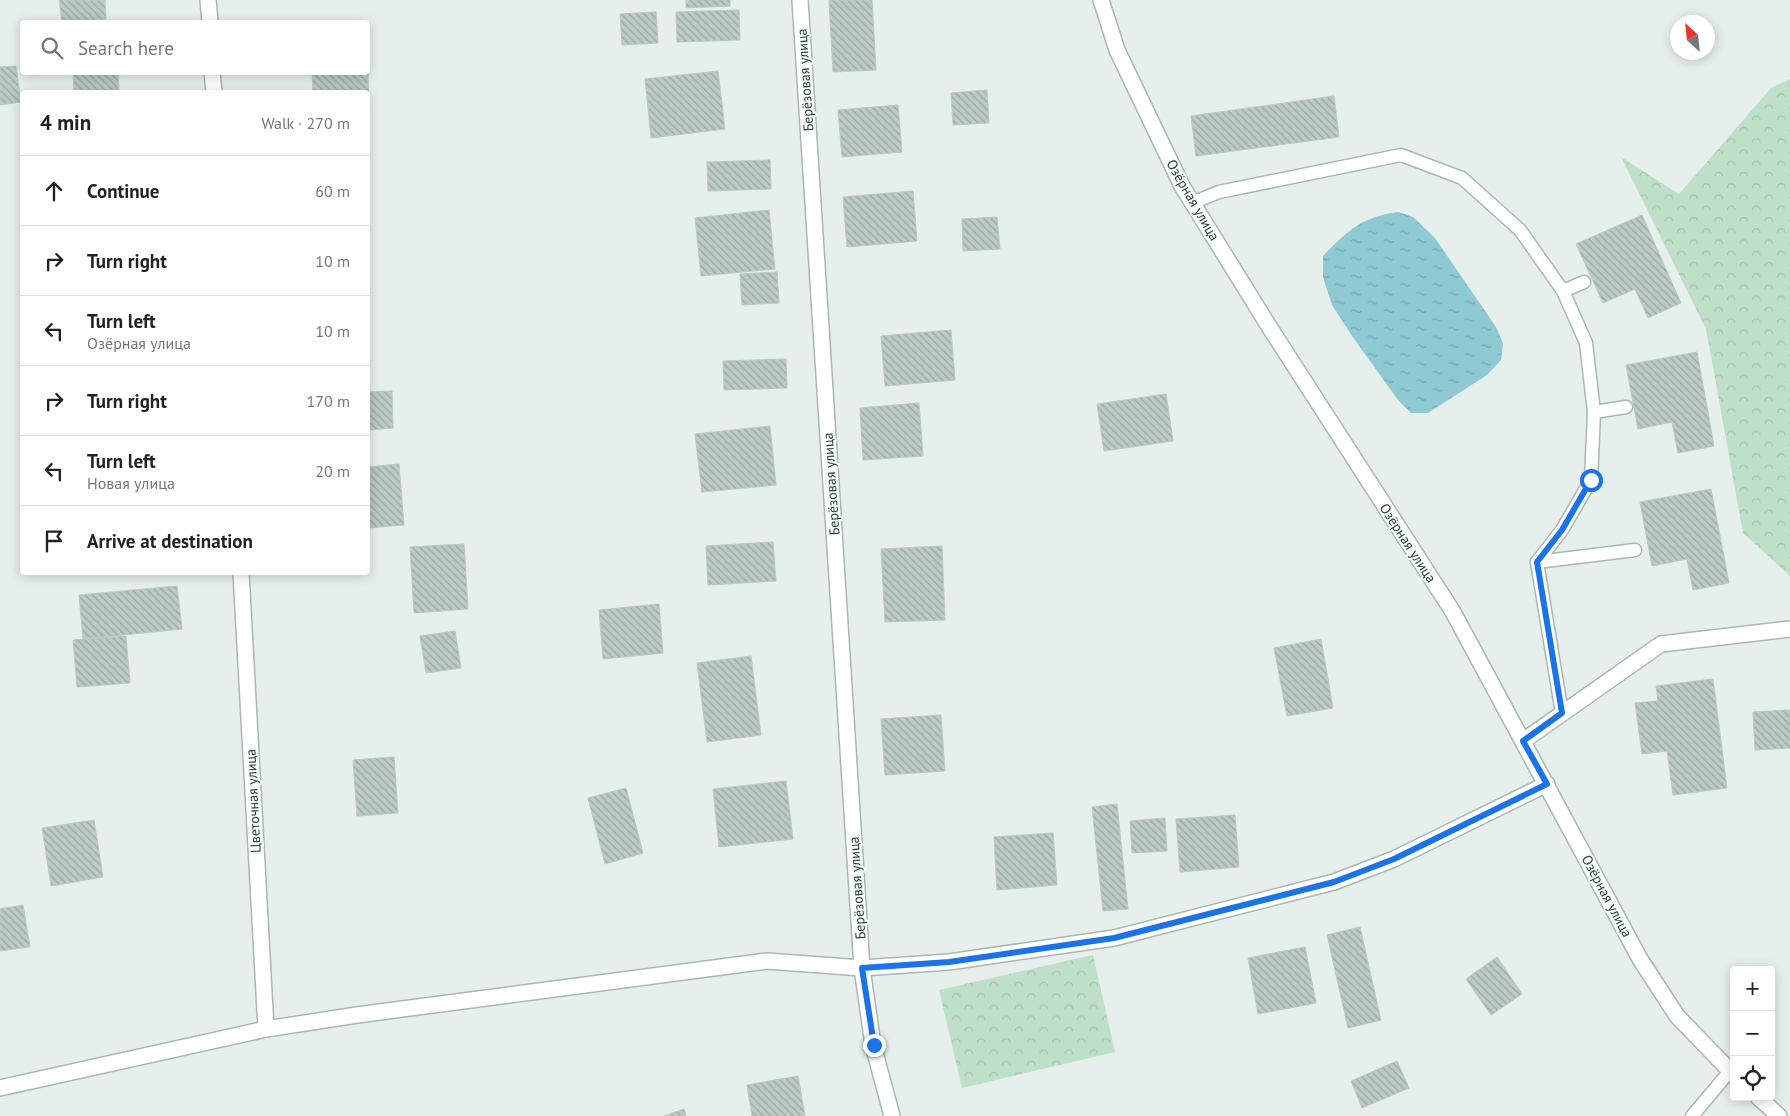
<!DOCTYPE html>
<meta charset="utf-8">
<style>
:root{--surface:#fff;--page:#f2f2f2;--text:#222;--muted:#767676;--line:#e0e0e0}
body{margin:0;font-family:"PT Sans",sans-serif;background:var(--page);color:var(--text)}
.controls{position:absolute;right:15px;bottom:15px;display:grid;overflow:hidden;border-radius:5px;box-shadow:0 2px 12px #0003}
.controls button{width:45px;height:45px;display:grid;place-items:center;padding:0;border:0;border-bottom:1px solid var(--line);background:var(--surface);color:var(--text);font:25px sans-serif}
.compass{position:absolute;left:1670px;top:15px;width:45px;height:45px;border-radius:50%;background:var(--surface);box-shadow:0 2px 12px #0003;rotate:333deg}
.stop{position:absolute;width:15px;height:15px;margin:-11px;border:4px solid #1a73e8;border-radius:50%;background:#fff}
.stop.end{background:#1a73e8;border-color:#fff;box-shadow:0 1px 5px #0008}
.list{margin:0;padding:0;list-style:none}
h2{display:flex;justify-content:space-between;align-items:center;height:65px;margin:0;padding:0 20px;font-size:21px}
h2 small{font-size:16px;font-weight:400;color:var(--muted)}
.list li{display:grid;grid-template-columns:32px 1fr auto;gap:15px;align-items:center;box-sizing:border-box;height:70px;padding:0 20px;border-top:1px solid var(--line)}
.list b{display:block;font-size:19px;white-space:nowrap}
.list p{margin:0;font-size:16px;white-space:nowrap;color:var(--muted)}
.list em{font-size:16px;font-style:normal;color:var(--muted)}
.icon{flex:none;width:28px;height:28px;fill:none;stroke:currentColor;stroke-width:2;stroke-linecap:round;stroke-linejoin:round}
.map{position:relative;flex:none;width:1790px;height:1116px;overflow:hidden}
.search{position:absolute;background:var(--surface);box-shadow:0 2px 12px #0003;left:20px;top:20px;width:350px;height:55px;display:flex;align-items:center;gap:12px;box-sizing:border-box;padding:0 18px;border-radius:5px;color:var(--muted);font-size:19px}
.panel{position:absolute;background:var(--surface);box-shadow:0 2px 12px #0003;left:20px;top:90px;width:350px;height:485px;border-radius:5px}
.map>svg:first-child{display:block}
.forest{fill:url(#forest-crowns)}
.water{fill:url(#water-ripples)}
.building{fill:url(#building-back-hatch);stroke:#b8c9c2}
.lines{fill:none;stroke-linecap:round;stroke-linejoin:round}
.service-casing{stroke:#a8b8b2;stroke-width:15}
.minor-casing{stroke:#a8b8b2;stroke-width:18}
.service{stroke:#fff;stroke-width:12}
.minor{stroke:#fff;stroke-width:15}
.route{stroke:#1a73e8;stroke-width:6}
.labels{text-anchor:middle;stroke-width:4;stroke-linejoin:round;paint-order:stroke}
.street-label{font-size:14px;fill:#24423a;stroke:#f7fbf9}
</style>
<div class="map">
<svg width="1790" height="1116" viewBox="0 0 1790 1116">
<defs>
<pattern id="forest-crowns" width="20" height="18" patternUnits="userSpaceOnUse" patternTransform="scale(1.25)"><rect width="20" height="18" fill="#bfe0c8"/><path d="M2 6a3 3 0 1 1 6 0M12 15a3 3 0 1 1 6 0" fill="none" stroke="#a4c1ad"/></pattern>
<pattern id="water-ripples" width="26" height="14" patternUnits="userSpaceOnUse" patternTransform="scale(1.25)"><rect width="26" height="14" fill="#8ec9d4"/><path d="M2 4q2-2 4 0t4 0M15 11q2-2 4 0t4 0" fill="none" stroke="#74a5ad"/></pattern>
<pattern id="building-back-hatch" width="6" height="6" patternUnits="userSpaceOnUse" patternTransform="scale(1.25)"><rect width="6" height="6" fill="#bbcac4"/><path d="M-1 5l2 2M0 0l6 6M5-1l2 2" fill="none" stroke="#98a6a0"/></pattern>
</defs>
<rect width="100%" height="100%" fill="#e6efeb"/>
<g class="forest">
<polygon points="1790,79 1790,576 1743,533 1706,329 1621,157 1679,194 1771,88"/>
<polygon points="1093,955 1115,1052 962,1088 939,990"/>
</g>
<path class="water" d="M1398,212L1413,217L1435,238L1496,327L1503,343L1501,360L1487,375L1428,413H1411L1398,400L1352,336L1332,305L1323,277V256C1348,230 1362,217 1398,212Z"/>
<g class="building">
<polygon points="59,0 105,0 106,19 62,22"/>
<polygon points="686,0 730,0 730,6 686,8"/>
<polygon points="829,0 872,0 876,70 833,72"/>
<polygon points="739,10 740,40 677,42 676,12"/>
<polygon points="656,12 658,43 622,45 620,14"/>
<polygon points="16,66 21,102 0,105 0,67"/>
<polygon points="368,68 369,111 368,112 368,92 313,92 312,72 368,72"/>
<polygon points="718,71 725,129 651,138 645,79"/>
<polygon points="73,72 118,72 119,92 74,92"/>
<polygon points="987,90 989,123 953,125 951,93"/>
<polygon points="1334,96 1339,137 1196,156 1191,116"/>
<polygon points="898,105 902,152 842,157 838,110"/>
<polygon points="770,160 771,189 708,191 707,162"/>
<polygon points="913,191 917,241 847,247 843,197"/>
<polygon points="769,210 775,269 701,276 695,218"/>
<polygon points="1642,215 1681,303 1648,318 1635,289 1603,303 1576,244"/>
<polygon points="997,217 1000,249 963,251 962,219"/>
<polygon points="777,272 779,303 742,305 740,274"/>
<polygon points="951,330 955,380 885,386 881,336"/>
<polygon points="1697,352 1714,446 1678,453 1672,422 1638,429 1626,365"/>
<polygon points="786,359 787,388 724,390 723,361"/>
<polygon points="392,391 393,428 368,430 368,392"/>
<polygon points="1166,394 1173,441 1104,451 1097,404"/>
<polygon points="919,403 923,456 863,460 860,408"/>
<polygon points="770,426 776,485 702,492 695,434"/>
<polygon points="399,464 404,525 368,528 368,467"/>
<polygon points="1711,489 1729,583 1693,590 1687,559 1652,566 1640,502"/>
<polygon points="773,542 776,581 708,585 706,546"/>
<polygon points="464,544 468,609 414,613 410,547"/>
<polygon points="942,546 945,620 885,622 881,549"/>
<polygon points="177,586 182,629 83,639 79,595"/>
<polygon points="659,604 663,653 603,659 599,610"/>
<polygon points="455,631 461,668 426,673 420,636"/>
<polygon points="126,636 130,683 77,687 73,640"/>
<polygon points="1321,639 1333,708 1287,716 1274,648"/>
<polygon points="751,656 761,735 707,742 697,663"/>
<polygon points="1713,679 1727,788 1673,795 1667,751 1642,754 1635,703 1658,701 1656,686"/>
<polygon points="1790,710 1790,748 1755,750 1753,712"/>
<polygon points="941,715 945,771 885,775 881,719"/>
<polygon points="394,757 398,813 357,816 353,760"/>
<polygon points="786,781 793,839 719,847 713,789"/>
<polygon points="626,788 643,853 605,864 588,798"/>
<polygon points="1117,804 1128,909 1103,911 1092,807"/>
<polygon points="1235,815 1239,867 1180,872 1176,819"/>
<polygon points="1165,818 1167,851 1132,853 1130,821"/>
<polygon points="94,820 103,877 51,886 42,828"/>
<polygon points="1053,833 1057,885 997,890 994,837"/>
<polygon points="23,905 30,947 0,951 0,909"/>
<polygon points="1360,927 1381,1020 1348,1028 1327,935"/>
<polygon points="1305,947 1316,1003 1258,1014 1248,958"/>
<polygon points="1497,957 1522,994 1491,1015 1466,979"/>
<polygon points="1397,1061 1409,1088 1362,1108 1351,1081"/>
<polygon points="798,1076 805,1116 752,1116 747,1085"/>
<polygon points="684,1109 686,1116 664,1116"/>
</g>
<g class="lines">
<defs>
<g id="service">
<polyline points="1192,203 1219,192 1401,155 1462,178 1520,230 1563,291 1586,343 1594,412 1591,480 1562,530 1537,562 1562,713"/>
<polyline points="1563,291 1584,282"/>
<polyline points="1594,412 1626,407"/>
<polyline points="1537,562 1635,550"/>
<polyline points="1692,1116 1730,1071"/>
</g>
<g id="minor">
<polyline points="208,0 210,22"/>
<polyline points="800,0 862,968 873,1045 892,1116"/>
<polyline points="1101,0 1117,50 1182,186 1270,328 1453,612 1640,959 1677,1016 1734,1075"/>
<polyline points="212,72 214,92"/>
<polyline points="241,572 266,1029"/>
<polyline points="1523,741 1661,644 1790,629"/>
<polyline points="0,1088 266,1029 357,1015 767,961 862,968 949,962 1114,938 1334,882 1394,859 1547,784"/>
<polyline points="1758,1097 1779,1116"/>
</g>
</defs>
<use href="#service" class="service-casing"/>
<use href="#minor" class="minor-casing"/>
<use href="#service" class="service"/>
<use href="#minor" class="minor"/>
</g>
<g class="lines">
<polyline class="route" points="874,1045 862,968 949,962 1114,938 1334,882 1394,859 1547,784 1523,741 1562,713 1537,562 1562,530 1591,480"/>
</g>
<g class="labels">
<g class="street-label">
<text transform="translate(805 80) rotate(-94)" y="5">Берёзовая улица</text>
<text transform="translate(1193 200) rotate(60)" y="5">Озёрная улица</text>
<text transform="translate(831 484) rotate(-94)" y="5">Берёзовая улица</text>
<text transform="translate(1408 543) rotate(57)" y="5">Озёрная улица</text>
<text transform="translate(253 801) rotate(-93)" y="5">Цветочная улица</text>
<text transform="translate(857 888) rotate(-94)" y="5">Берёзовая улица</text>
<text transform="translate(1607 896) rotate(62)" y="5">Озёрная улица</text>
</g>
</g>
</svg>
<div class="controls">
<button>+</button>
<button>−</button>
<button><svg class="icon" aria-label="locate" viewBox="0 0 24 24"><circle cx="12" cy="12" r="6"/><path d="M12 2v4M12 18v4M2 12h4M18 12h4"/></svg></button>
</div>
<svg class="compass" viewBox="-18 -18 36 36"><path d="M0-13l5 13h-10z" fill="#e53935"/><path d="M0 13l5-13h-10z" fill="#767676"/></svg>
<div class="stop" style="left:1591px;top:480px"></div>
<div class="stop end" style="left:874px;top:1045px"></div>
<div class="search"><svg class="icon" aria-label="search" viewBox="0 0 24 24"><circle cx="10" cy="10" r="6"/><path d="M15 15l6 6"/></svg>Search here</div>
<section class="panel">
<h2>4 min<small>Walk · 270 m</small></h2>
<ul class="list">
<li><svg class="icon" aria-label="ahead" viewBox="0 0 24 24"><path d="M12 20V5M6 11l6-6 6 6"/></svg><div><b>Continue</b></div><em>60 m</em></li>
<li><svg class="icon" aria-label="right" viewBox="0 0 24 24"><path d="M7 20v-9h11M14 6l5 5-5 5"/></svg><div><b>Turn right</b></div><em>10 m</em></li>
<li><svg class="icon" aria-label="left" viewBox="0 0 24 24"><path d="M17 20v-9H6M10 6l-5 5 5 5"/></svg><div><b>Turn left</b><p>Озёрная улица</p></div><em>10 m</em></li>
<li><svg class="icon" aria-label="right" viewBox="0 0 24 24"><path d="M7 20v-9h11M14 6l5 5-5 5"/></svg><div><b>Turn right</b></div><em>170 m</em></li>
<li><svg class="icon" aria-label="left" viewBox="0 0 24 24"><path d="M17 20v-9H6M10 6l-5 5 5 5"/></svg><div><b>Turn left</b><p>Новая улица</p></div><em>20 m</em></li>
<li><svg class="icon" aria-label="arrive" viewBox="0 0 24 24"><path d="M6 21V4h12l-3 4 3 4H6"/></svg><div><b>Arrive at destination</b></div></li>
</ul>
</section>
</div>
